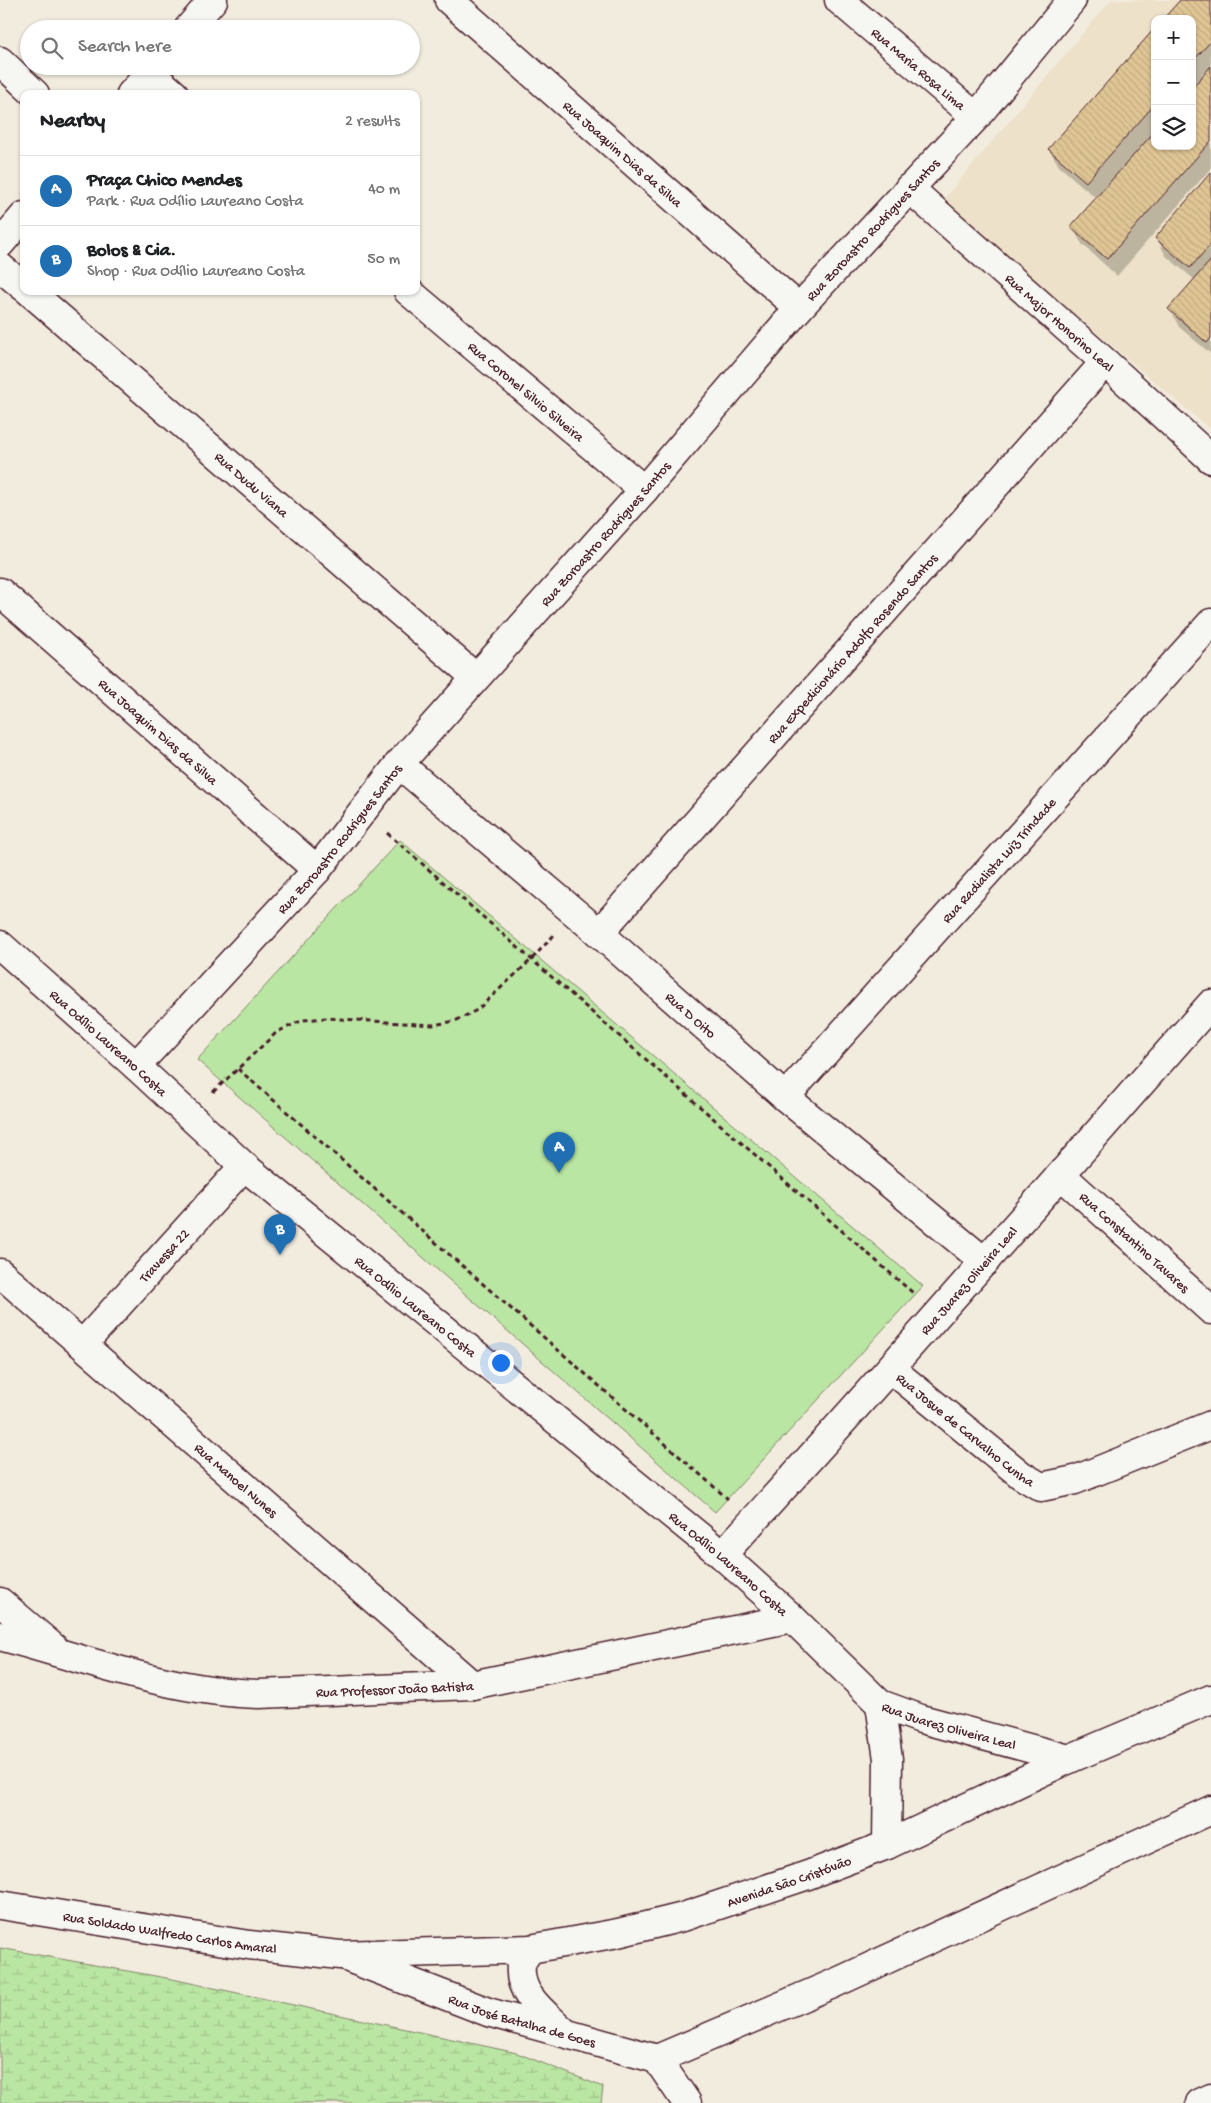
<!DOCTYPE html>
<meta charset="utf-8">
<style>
:root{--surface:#fff;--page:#f6f6f6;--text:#202124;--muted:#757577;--line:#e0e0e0;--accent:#1f6fb2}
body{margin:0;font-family:"Gochi Hand",sans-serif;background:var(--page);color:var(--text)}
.controls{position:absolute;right:15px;top:15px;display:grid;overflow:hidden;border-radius:10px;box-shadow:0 1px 4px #0004}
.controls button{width:45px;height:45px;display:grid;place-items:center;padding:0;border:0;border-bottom:1px solid var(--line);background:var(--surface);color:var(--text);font:25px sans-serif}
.you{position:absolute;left:500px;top:1362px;width:18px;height:18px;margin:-12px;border:4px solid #fff;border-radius:50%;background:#1a73e8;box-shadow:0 0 0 8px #1a73e833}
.badge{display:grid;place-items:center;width:32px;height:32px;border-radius:50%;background:var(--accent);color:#fff;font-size:16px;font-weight:700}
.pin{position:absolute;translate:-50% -41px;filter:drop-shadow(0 1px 2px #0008)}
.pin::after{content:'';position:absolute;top:26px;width:18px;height:15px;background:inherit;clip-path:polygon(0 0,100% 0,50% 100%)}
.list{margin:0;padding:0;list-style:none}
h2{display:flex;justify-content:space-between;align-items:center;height:65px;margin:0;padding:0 20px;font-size:21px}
h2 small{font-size:16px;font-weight:400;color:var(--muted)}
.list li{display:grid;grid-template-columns:32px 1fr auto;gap:15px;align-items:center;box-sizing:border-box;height:70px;padding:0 20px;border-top:1px solid var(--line)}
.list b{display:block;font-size:19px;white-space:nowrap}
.list p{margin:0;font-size:16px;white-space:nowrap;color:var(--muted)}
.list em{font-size:16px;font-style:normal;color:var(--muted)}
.icon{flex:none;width:28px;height:28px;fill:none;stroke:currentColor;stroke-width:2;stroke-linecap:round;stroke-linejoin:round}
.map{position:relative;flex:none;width:1211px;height:2103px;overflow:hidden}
.search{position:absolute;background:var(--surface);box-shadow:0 1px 4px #0004;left:20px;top:20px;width:400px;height:55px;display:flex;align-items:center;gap:12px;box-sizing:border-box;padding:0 18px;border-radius:28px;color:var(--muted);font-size:19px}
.panel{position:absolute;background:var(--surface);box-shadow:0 1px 4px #0004;left:20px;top:90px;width:400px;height:205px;border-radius:10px}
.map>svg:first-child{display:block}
.built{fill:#ede1c9;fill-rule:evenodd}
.wetland{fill:url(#wetland-marsh);stroke:#828267}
.park{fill:#bae6a3;stroke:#828267}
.shadow{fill:#0003}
.building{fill:url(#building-back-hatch);stroke:#4a1f2b}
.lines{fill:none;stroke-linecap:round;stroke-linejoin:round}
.minor-casing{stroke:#4a1f2b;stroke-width:31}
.path{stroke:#4a1f2b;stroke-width:3;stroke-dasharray:5 4;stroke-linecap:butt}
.minor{stroke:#f6f6f2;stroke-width:28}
.labels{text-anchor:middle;stroke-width:5;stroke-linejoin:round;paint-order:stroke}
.street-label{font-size:14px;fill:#4a1f2b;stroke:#f6f6f2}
</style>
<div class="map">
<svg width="1211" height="2103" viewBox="0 0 1211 2103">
<defs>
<pattern id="wetland-marsh" width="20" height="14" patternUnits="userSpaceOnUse" patternTransform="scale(1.25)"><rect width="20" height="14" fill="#bae6a3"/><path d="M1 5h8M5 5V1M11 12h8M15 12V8" fill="none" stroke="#a1c58c"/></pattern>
<pattern id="building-back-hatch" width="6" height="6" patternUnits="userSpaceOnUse" patternTransform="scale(1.25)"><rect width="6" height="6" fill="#e0c695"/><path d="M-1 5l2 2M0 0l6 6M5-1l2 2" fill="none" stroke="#c2aa81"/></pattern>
</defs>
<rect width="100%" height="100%" fill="#f2ecdf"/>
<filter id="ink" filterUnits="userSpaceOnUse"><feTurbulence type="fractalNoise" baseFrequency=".02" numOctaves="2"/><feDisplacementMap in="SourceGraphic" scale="10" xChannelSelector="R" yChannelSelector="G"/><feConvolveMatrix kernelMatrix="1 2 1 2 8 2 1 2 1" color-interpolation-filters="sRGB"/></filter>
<g filter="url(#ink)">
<path class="built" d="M1111,0H1211V430L942,201ZM1155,19H1192V146H1155Z"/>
<polygon class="wetland" points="0,1948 172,1979 517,2053 603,2087 601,2103 0,2103"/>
<polygon class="park" points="400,840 923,1286 715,1512 197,1060"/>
<g class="shadow">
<polygon points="1182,0 1211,0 1211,168 1117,276 1082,244 1072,227 1097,199 1059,166 1049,149 1155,30 1155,146 1192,146 1192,19"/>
<polygon points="1211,174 1211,354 1179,327 1170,309 1195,280 1166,256 1157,239"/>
</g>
<g class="building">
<polygon points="1180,0 1211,0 1211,41 1192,62 1192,19 1163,19"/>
<polygon points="1155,28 1155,104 1086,182 1048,149"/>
<polygon points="1211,66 1211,141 1107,259 1070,227 1155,131 1155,146 1192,146 1192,88"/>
<polygon points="1211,172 1211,244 1190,268 1155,238"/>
<polygon points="1211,260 1211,338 1207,343 1168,309"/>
</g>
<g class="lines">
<defs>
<g id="minor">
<path id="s1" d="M449,0L799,308"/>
<path id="s2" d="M839,0L976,117"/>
<polyline points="188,29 213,0"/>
<polyline points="0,61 35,94"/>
<polyline points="150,73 174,94"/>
<polyline points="131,94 156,66"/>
<path id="s3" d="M909,188L1105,362L1211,459"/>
<polyline points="0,244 24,216"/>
<polyline points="0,267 24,287"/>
<path id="s4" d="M29,291L475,677"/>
<path id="s5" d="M408,291L644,490"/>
<path id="s6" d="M0,592L317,870"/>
<path id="s7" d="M399,764L599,933L785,1097L985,1262"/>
<path id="s8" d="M599,933L1105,362"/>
<path id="s9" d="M0,945L136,1066L244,1166L722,1555L792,1618L880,1704L921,1719L1069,1759"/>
<path id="s10" d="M136,1066L317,870L399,764L644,490L799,308L976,117L1072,0"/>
<path id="s11" d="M785,1097L1211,623"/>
<path id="s12" d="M1060,1174L1211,1310"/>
<path id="s13" d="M0,1273L472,1685"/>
<path id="s14" d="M83,1344L244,1166"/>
<path id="s15" d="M891,1369L1021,1475L1041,1487L1075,1480L1211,1425"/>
<path id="s16" d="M722,1555C888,1374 1048,1188 1211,1004"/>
<polyline points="0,1602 54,1648"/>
<path id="s17" d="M0,1636C85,1659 171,1692 259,1694L472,1685L792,1618"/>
<polyline points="880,1704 888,1759 887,1845"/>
<path id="s18" d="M0,1905L249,1945L340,1955L530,1949L618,1933L683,1917L808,1875L887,1845L1069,1759L1211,1699"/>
<path d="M530,1949C527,1954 521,1961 521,1967C518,1995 546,2014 564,2032"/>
<path id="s19" d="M351,1959L488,2012L657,2059L687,2103"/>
<polyline points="657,2059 835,1983 1211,1810"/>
<polyline points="1200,2103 1211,2098"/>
</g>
</defs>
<use href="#minor" class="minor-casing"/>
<g class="path">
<polyline points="387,833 913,1293"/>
<polyline points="238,1069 728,1499"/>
<polyline points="213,1092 277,1032 303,1020 326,1018 433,1025 455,1021 477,1010 531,960 554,935"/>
</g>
<use href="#minor" class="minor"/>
</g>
</g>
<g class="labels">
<g class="street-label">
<text dy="5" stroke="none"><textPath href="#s2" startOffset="105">Rua Maria Rosa Lima</textPath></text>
<text dy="5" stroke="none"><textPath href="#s1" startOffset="232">Rua Joaquim Dias da Silva</textPath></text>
<text dy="5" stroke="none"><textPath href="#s10" startOffset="1115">Rua Zoroastro Rodrigues Santos</textPath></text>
<text dy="5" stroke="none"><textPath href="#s3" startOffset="202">Rua Major Honorino Leal</textPath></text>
<text dy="5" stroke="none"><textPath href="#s5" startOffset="155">Rua Coronel Silvio Silveira</textPath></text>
<text dy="5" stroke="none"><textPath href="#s4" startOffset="295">Rua Dudu Viana</textPath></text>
<text dy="5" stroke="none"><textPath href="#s10" startOffset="710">Rua Zoroastro Rodrigues Santos</textPath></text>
<text dy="5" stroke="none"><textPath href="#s8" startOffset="381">Rua Expedicionário Adolfo Rosendo Santos</textPath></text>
<text dy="5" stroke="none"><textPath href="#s6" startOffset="211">Rua Joaquim Dias da Silva</textPath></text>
<text dy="5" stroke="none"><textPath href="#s10" startOffset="305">Rua Zoroastro Rodrigues Santos</textPath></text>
<text dy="5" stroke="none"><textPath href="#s11" startOffset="319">Rua Radialista Luiz Trindade</textPath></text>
<text dy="5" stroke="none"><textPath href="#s7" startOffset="385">Rua D Oito</textPath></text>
<text dy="5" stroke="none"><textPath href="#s9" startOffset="146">Rua Odílio Laureano Costa</textPath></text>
<text dy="5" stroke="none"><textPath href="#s12" startOffset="101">Rua Constantino Tavares</textPath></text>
<text dy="5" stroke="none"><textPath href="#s14" startOffset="120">Travessa 22</textPath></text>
<text dy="5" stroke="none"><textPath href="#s16" startOffset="369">Rua Juarez Oliveira Leal</textPath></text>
<text dy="5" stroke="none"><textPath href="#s9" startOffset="551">Rua Odílio Laureano Costa</textPath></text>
<text dy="5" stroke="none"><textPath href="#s15" startOffset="96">Rua Josue de Carvalho Cunha</textPath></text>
<text dy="5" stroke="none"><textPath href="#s13" startOffset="314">Rua Manoel Nunes</textPath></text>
<text dy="5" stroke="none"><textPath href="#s9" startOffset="956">Rua Odílio Laureano Costa</textPath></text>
<text dy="5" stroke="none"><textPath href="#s17" startOffset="402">Rua Professor João Batista</textPath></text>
<text dy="5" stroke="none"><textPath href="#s9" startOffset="1235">Rua Juarez Oliveira Leal</textPath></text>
<text dy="5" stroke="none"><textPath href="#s18" startOffset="802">Avenida São Cristóvão</textPath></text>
<text dy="5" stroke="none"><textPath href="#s18" startOffset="172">Rua Soldado Walfredo Carlos Amaral</textPath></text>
<text dy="5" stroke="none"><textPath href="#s19" startOffset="182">Rua José Batalha de Goes</textPath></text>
</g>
</g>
</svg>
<div class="controls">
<button>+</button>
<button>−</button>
<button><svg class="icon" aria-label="layers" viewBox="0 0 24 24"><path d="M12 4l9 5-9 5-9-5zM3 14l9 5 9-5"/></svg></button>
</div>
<div class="you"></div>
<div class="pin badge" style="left:559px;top:1173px">A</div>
<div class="pin badge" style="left:280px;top:1255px">B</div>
<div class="search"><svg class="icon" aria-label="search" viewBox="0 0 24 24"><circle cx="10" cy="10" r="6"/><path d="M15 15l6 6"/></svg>Search here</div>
<section class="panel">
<h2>Nearby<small>2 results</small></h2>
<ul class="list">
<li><span class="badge">A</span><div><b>Praça Chico Mendes</b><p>Park · Rua Odílio Laureano Costa</p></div><em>40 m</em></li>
<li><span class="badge">B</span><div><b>Bolos &amp; Cia.</b><p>Shop · Rua Odílio Laureano Costa</p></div><em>50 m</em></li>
</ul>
</section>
</div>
